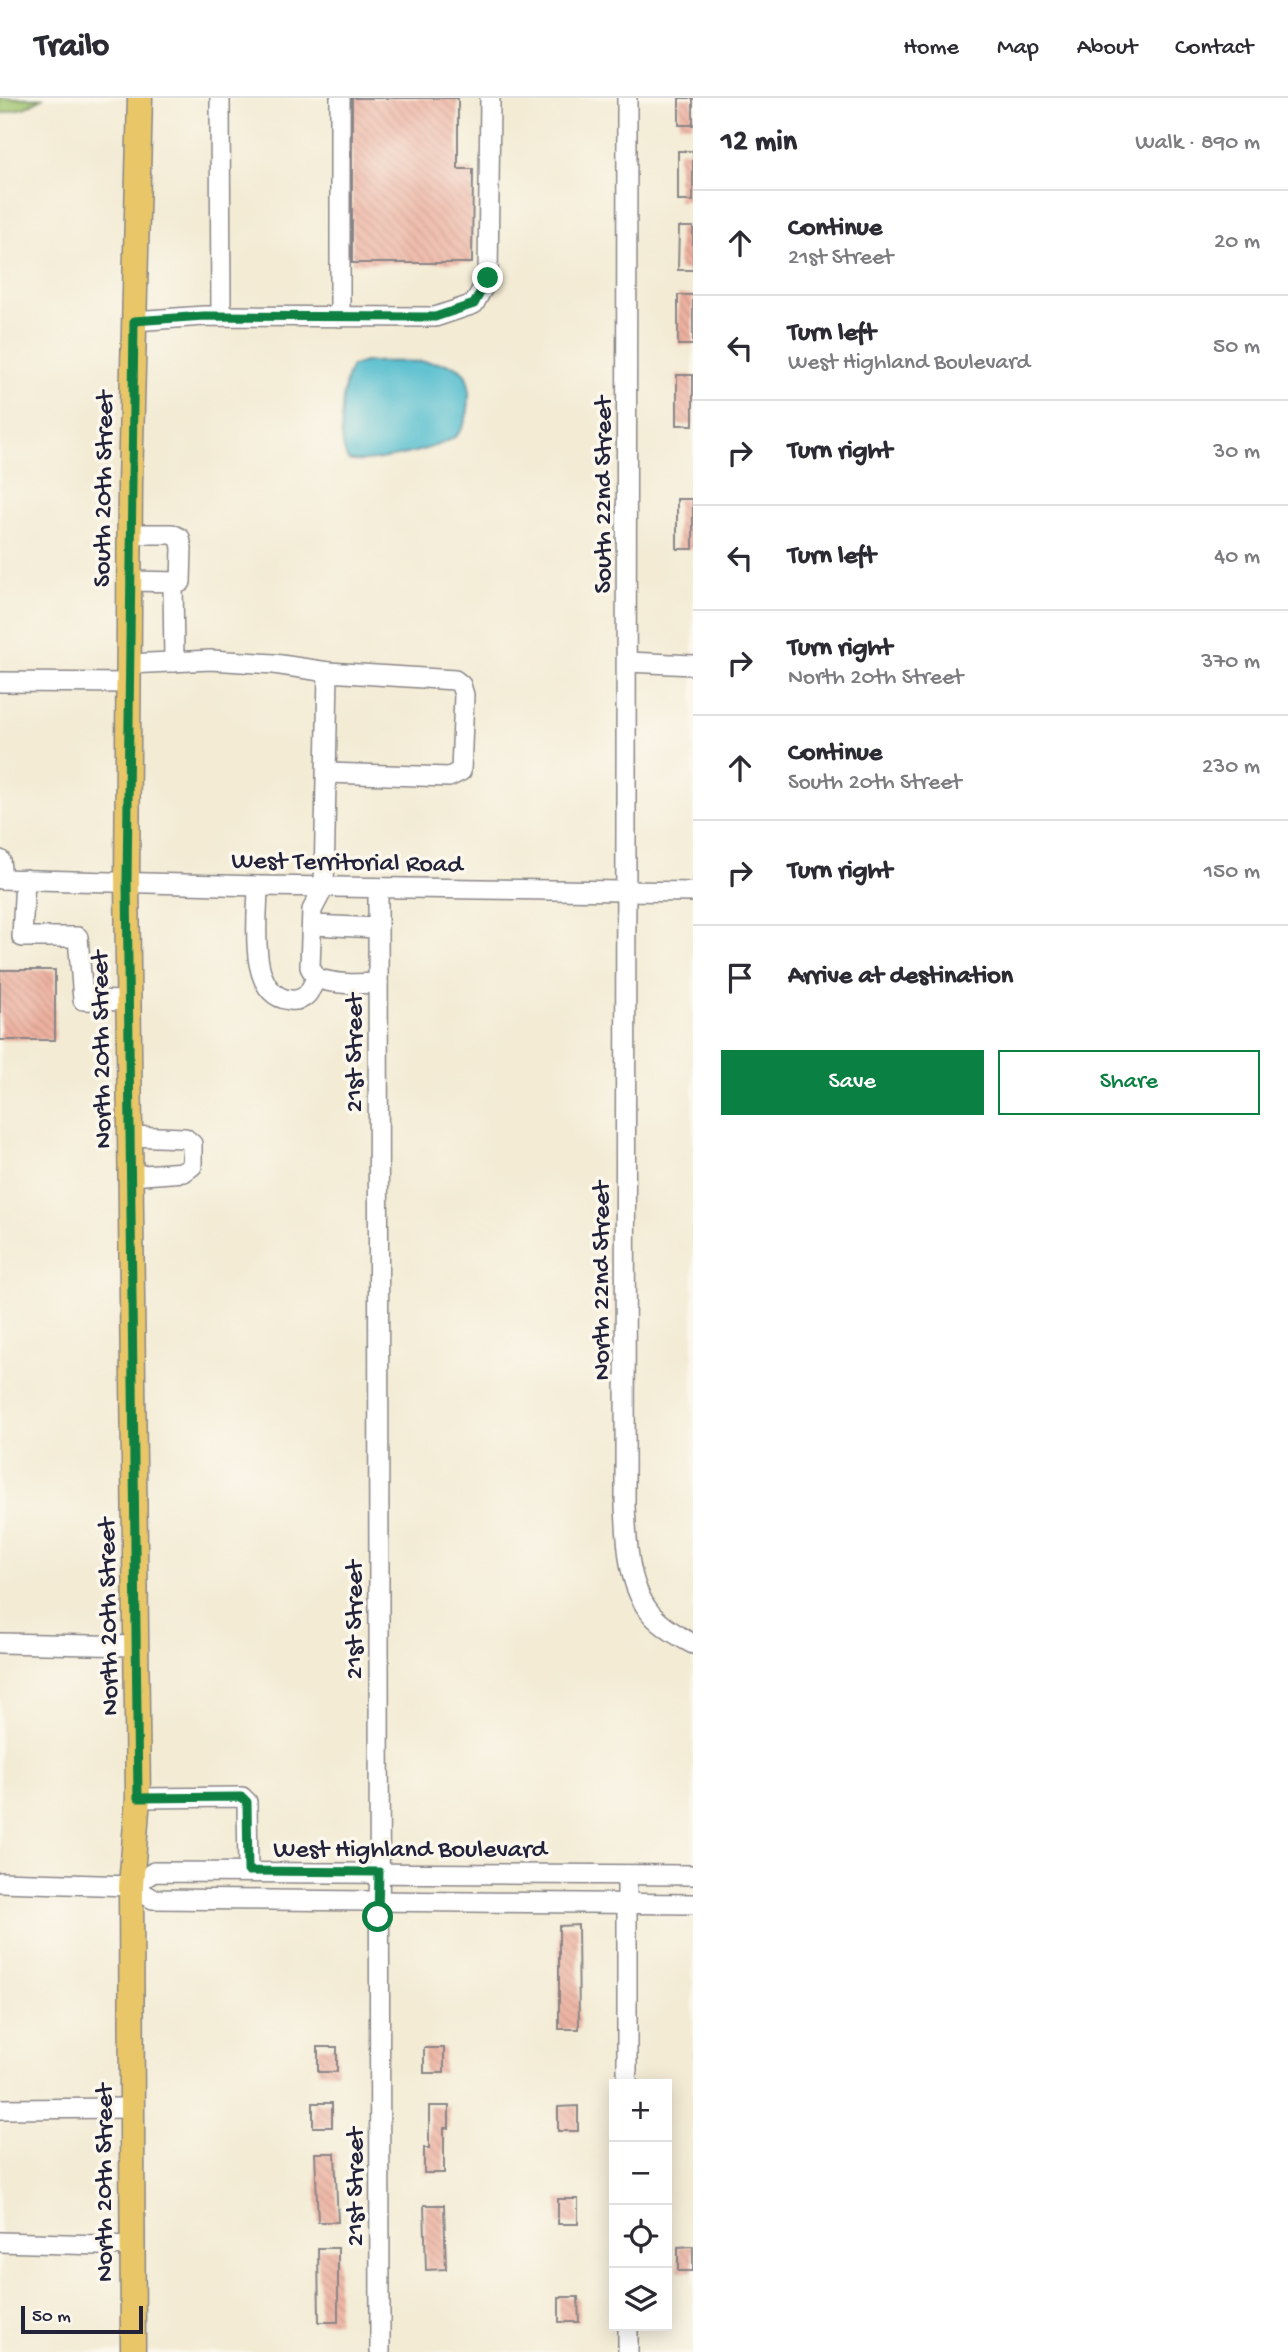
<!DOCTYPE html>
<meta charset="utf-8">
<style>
:root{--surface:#fff;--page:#f7f7f7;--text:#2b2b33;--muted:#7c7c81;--line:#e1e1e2;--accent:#0b8043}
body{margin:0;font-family:"Gochi Hand",sans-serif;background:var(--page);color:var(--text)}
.controls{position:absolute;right:21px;bottom:21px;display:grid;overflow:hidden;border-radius:0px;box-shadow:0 4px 18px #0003}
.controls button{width:63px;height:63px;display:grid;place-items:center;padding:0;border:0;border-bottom:2px solid var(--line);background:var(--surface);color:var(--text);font:35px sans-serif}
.scale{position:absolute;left:21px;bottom:18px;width:122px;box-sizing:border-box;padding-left:7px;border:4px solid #22223b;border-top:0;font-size:19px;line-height:24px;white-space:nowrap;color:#22223b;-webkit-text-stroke:5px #fbf7ec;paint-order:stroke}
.stop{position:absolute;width:21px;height:21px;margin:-16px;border:5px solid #0b8043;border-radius:50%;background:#fff}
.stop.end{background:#0b8043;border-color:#fff;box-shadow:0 2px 7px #0008}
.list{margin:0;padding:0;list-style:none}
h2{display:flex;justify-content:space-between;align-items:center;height:91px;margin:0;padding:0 28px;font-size:30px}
h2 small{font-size:23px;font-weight:400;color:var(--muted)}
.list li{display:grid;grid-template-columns:46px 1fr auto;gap:21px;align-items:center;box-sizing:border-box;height:105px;padding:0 28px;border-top:2px solid var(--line)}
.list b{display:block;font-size:26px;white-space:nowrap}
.list p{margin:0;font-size:23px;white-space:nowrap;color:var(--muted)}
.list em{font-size:23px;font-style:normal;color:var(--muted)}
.actions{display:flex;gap:14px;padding:21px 28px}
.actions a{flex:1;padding:16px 0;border:2px solid var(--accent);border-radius:0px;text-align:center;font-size:24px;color:var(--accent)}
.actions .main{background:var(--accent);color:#fff}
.icon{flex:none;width:38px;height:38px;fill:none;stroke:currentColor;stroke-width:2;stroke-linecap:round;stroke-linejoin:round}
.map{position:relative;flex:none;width:693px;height:2254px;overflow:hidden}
header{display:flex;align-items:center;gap:42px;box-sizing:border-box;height:98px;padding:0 35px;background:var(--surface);border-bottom:2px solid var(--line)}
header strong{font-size:33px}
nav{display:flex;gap:38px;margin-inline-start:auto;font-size:24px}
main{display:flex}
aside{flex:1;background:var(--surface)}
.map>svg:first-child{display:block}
.pitch{fill:#9fc36d;stroke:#607254;stroke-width:2}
.water{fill:#52bdce;stroke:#3a7084;stroke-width:2}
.building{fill:url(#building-back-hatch)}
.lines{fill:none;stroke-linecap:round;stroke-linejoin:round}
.minor-casing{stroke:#8a8688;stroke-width:22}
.major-casing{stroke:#8a8688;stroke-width:27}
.minor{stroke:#fff;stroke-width:19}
.major{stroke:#e9c769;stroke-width:24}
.route{stroke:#0b8043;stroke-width:9}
.labels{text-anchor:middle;stroke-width:7;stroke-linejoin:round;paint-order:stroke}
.street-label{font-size:26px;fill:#22223b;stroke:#fbf7ec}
</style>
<header>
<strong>Trailo</strong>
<nav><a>Home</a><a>Map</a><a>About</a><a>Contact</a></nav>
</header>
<main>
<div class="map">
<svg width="693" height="2254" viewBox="0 0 693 2254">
<defs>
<pattern id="building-back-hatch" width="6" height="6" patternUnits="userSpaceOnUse" patternTransform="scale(1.75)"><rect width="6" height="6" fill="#ecb09f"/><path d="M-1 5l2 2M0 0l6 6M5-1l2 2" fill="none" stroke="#ca978a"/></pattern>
</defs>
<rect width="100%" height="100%" fill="#fbf7ec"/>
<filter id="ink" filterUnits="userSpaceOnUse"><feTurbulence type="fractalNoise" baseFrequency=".0143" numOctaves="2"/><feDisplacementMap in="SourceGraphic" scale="14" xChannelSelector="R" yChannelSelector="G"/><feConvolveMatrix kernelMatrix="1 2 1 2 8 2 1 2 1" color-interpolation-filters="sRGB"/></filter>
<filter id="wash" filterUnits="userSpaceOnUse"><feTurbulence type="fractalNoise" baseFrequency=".00686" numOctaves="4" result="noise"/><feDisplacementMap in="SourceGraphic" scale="28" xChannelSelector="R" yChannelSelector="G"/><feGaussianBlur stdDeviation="1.57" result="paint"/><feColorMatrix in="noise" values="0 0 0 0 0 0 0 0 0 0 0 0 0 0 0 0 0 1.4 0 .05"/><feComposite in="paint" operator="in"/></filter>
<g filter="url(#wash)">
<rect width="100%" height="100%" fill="#f3ebd4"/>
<polygon class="pitch" points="0,0 42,0 26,9 0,16"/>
<path class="water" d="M365,264C386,264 440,261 457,269C467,274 470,287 469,297C469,312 467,326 457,337C444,350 364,368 348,362C337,343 341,287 352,268Z"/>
<g id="blocks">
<g class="building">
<polygon points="352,0 458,0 458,71 473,71 472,165 352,165"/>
<rect x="679" y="0" width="14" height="27"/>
<rect x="678" y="53" width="15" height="50"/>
<polygon points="679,129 693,129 693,172 678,172"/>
<rect x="678" y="197" width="15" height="50"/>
<rect x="677" y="277" width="16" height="50"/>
<rect x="677" y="401" width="16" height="50"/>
<rect x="0" y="872" width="55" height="70"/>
<polygon points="578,1827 579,1931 559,1931 559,1828"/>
<rect x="318" y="1949" width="19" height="25"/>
<rect x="424" y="1950" width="20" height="25"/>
<rect x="313" y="2005" width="19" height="24"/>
<polygon points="429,2008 449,2008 449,2030 444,2030 444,2075 424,2075 424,2050 429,2050"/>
<polygon points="578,2008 578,2033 558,2033 558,2009"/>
<polygon points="315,2055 335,2055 338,2124 318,2124"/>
<rect x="558" y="2101" width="20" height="25"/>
<polygon points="424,2107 444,2107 446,2171 426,2172"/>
<polygon points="693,2148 693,2173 678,2173 678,2149"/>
<polygon points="318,2150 338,2150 338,2224 319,2224"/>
<polygon points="559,2199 578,2199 579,2224 559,2224"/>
</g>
</g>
</g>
<g filter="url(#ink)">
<use href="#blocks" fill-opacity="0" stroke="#8a8688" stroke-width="2"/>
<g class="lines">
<defs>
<g id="minor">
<polyline points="220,0 221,218"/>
<polyline points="340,0 340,219"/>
<path d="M627,0L625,1408C627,1443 627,1490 653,1518C663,1529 680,1539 693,1546"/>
<polyline points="134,223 204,218 435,219 474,206 488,180 490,0"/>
<polyline points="130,483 181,484 182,450 180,440 172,436 130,436"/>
<polyline points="173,484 174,564"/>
<polyline points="628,564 693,567"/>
<path d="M129,566L211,562L274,566L328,574L324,789L312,812L310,869L316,880C337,887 356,886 378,885"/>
<polyline points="0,584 129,585"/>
<polyline points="327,675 449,679 461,673 464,597 461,587 455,582 328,574"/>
<polyline points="0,762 2,781"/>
<polyline points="0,781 258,788 693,794"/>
<polyline points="25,781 22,839 78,839 83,902 128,903"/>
<path d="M258,788C258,820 246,897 290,902C306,904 310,893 316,880"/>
<polyline points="378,790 380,2254"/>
<polyline points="313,827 378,830"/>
<polyline points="130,1038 185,1040 192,1046 192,1068 184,1074 130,1078"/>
<polyline points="0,1545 136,1548"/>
<polyline points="138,1700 242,1699 247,1704 248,1773"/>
<polyline points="627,1777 627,1986"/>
<polyline points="0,1784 131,1788 153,1801 693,1806"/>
<polyline points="131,1788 154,1774 693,1777"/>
<polyline points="0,2011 131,2010"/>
<polyline points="0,2144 132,2148"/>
<polyline points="628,2228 628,2254"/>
</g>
<polyline id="major" points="133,2254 131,1788 138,1700 127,783 130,385 140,0"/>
</defs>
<use href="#minor" class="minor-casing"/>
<use href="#major" class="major-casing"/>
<use href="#minor" class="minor"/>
<use href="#major" class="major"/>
</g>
</g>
<g class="lines" filter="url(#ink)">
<polyline class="route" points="378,1819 379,1774 248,1773 247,1704 242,1699 138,1700 127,783 134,223 204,218 435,219 474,206 488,180"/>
</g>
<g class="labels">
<g class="street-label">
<text transform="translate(101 391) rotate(-89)" y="9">South 20th Street</text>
<text transform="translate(601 397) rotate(-90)" y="9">South 22nd Street</text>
<text transform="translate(347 762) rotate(1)" y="9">West Territorial Road</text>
<text transform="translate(99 952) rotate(-91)" y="9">North 20th Street</text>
<text transform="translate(352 955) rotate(-90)" y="9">21st Street</text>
<text transform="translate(599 1183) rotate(-90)" y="9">North 22nd Street</text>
<text transform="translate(106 1519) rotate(-91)" y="9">North 20th Street</text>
<text transform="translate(352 1522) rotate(-90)" y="9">21st Street</text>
<text x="410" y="1758">West Highland Boulevard</text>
<text transform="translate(102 2085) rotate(-90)" y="9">North 20th Street</text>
<text transform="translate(353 2089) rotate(-90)" y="9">21st Street</text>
</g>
</g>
</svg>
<div class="controls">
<button>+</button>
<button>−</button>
<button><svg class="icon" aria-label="locate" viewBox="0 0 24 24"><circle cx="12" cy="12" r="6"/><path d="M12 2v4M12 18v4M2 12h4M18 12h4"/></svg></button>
<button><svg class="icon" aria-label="layers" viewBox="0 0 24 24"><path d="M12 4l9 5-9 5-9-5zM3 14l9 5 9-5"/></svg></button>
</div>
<div class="scale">50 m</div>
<div class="stop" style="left:378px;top:1819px"></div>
<div class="stop end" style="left:488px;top:180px"></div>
</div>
<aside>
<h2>12 min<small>Walk · 890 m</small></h2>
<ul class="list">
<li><svg class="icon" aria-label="ahead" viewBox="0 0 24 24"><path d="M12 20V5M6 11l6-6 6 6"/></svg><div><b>Continue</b><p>21st Street</p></div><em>20 m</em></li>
<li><svg class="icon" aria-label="left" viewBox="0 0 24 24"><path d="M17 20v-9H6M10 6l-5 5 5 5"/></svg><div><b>Turn left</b><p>West Highland Boulevard</p></div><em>50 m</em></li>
<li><svg class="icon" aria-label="right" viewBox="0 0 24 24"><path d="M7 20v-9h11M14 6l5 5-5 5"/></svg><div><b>Turn right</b></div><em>30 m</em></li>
<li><svg class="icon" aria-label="left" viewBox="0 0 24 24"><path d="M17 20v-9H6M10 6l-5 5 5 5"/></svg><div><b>Turn left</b></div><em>40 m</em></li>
<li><svg class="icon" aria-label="right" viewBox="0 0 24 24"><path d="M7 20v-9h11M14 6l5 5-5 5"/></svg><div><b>Turn right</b><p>North 20th Street</p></div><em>370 m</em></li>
<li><svg class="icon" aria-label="ahead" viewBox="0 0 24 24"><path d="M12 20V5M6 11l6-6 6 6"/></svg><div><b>Continue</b><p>South 20th Street</p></div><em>230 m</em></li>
<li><svg class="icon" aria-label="right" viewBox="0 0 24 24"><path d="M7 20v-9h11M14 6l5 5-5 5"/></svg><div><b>Turn right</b></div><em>150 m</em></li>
<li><svg class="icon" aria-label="arrive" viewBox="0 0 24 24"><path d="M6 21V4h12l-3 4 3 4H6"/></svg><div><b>Arrive at destination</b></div></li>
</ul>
<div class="actions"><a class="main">Save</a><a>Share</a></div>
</aside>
</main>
